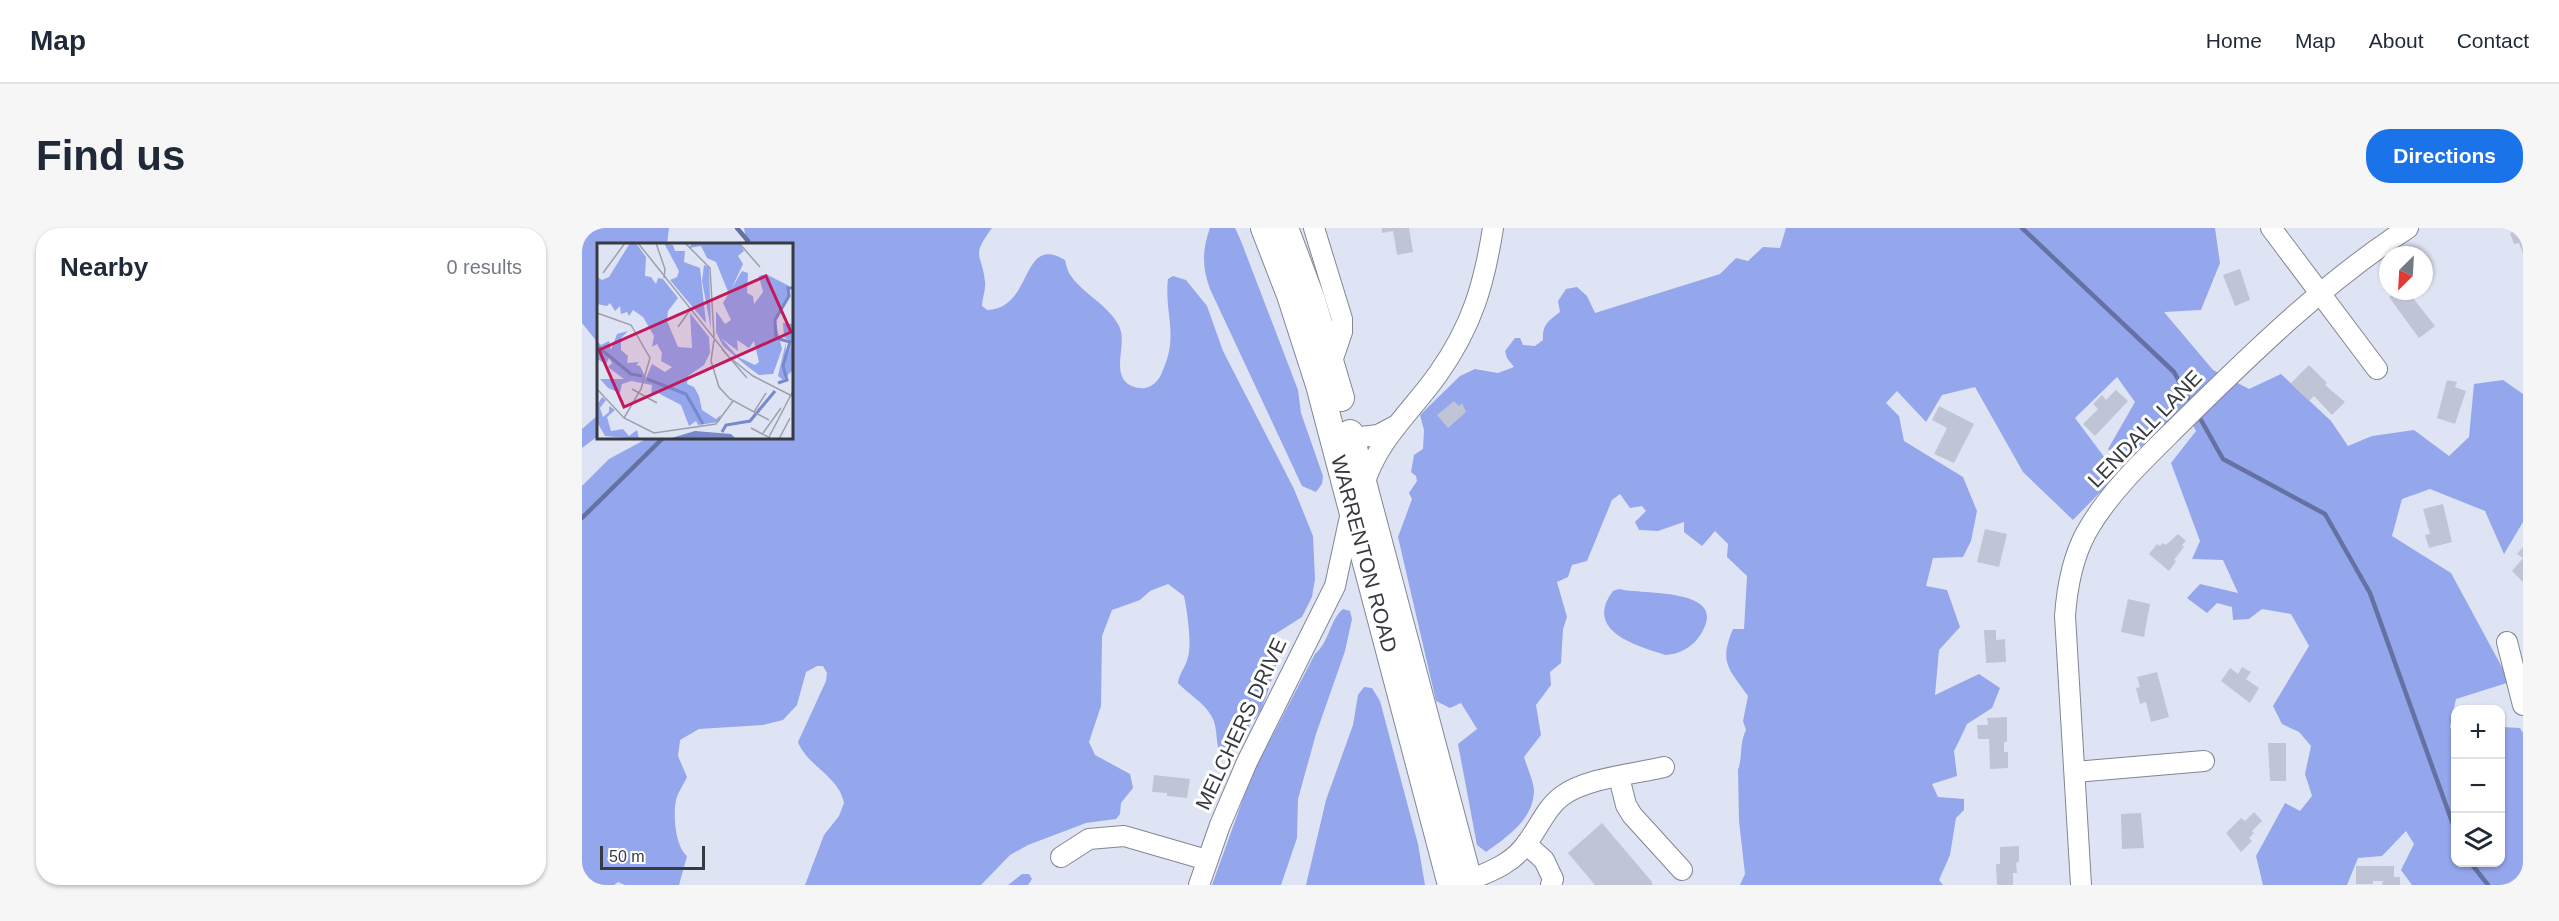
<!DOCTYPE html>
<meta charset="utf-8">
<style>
:root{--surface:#fff;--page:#f6f6f7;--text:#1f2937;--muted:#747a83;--line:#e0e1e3;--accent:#1a73e8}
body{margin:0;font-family:Arial,sans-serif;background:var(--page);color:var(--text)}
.controls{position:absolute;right:18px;bottom:18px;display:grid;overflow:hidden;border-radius:12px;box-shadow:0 2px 4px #0004}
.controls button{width:54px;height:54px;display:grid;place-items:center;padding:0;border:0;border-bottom:2px solid var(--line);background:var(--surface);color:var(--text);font:30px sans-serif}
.compass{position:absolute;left:1797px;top:18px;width:54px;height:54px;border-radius:50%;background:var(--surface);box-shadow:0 2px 4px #0004;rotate:204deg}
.scale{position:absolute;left:18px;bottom:15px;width:105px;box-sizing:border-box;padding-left:6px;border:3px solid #383a41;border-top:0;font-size:16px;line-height:21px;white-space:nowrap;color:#383a41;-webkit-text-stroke:4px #fff;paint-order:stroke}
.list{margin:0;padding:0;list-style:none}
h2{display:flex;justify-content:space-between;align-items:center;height:78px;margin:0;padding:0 24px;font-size:26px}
h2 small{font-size:20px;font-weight:400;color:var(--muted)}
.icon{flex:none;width:33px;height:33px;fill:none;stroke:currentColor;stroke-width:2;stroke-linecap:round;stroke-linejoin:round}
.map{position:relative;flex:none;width:1941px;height:657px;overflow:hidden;border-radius:24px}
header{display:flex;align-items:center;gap:36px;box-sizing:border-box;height:84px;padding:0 30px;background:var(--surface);border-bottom:2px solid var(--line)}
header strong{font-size:28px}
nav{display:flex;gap:33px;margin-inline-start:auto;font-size:21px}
.intro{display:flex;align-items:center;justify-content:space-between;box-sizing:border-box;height:144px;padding:0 36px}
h1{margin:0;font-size:42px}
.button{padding:15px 27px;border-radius:24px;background:var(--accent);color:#fff;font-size:21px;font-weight:700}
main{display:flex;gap:36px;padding:0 36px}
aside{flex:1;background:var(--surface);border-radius:24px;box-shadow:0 2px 4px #0004}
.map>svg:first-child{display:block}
.forest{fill:#94a6ec}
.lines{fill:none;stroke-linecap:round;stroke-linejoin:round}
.stream{stroke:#6471a2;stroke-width:4.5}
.building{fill:#c0c5d5}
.minor-casing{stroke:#828695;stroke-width:22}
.major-casing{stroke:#828695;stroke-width:28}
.minor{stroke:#fff;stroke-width:20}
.major{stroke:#fff;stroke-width:26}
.labels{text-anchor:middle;stroke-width:6;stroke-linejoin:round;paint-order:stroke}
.street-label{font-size:21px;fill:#383a41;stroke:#fff}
.inset-river{fill:none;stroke:#7788cb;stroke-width:3}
.inset-road{fill:none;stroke:#9ca0ac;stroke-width:1.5}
.view{fill:#c2185b;fill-opacity:0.15;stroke:#c2185b;stroke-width:3}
.inset-edge{fill:none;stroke:#383a41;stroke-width:3}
</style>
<header>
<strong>Map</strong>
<nav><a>Home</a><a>Map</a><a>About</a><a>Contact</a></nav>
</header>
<div class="intro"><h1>Find us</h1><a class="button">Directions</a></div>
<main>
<aside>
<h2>Nearby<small>0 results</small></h2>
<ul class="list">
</ul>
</aside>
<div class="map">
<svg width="1941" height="657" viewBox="0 0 1941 657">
<rect width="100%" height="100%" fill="#dfe4f4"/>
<g class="forest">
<polygon points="0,0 87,0 85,16 16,16 16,115 0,95"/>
<path d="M162,0H410C388,30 400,24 403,54C404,62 400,70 400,78L405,82C452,81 438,5 483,32C484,36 485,41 487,45C500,66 526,76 537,98C545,114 532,138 542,152C546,158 556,161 563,160C573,158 578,150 581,142C597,106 582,85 586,51L591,48L604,52L625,78L641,123L712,261L731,308L733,351L730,369L720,389L690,408L688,414L693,425L694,438L685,466L679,482L647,527L641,530C632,517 637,502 630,489C622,474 607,467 596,455C597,445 604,439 606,429C610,415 605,382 602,368L586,356L568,363L558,372L530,382L520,408L519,478L507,514L513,527L548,546L551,560L539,575L538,586L534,591L504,595L446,617L428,627L399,657H223L242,607L257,588L262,575C257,548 225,538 216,514L244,453L245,445L241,438H235L224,444L215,477L201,492L181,497L117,501L98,512L96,528L105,549C102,556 96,564 94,572C91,587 93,618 105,628L97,657H43L36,654L32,657H0V258L27,231L66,210H210V16H165Z"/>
<path d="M628,0H653L659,13L716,162L719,185L741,248L740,256L734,264L720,258L628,61C620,40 620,21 628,0Z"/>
<path d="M1204,0H1633L1638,35L1619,82L1582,84L1631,142L1667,161L1699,146L1749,193L1766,218L1790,208L1832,202L1867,228L1887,209L1892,156L1921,152L1941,166V294L1922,326L1903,283L1848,261L1820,271L1810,308L1869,345L1928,454L1874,471L1868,499L1874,511V634H1918L1920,499L1938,500L1941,505V657H1830L1819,642L1832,616L1824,603L1800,628L1776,630L1765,657H1681L1674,628L1703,575L1718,583L1730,568L1723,546L1729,518L1717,504L1700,496L1691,478L1727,418L1709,386L1680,381L1667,391L1651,392L1650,379L1635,375L1625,385L1605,370L1618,356L1656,365L1641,332L1610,331L1618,313L1589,235L1614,203L1602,180L1540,236L1526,221L1553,174L1535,149L1493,190L1532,242L1523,259L1491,292L1441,244L1393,159L1360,167L1344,194L1315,163L1304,175L1317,188L1322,213L1381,249L1395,283L1389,313L1381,329L1351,330L1344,358L1365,362L1378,399L1357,422L1353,467L1397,446L1418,460L1410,480L1385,496L1378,511L1372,523L1375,548L1350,556L1356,569L1382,571V582L1374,590L1368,627L1357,652L1361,657H1158L1163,646L1157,593L1156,542C1161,528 1157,516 1164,502L1161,493L1166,468C1146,440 1137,434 1151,401H1162L1165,348L1145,329L1146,316L1133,303L1120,318L1102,304V294L1076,303L1057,302L1053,294L1064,283L1060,278L1048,280L1038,266L1030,272L1005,333L990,337L986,349L975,354L985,389L981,401L979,435L968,444L969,457L954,477L959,507L942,529C945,539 951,552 952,562C952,591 925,609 904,624L895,617L876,516L895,501L879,475L868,480L854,473L816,309L830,271L827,265L835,253L834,248L829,244L832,227L841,221L842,202L838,187L878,148L893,141L916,145L932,139L925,130L923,123L933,110H938L941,117L953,118L961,112C960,97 966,93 978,84L976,73L984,61L995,59L1005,68L1013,85L1138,46L1154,30L1166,33L1181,19L1198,20Z"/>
<polygon points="16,187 16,208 0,220 0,201"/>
<path d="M1037,361C1060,367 1149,359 1119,406C1111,419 1098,426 1084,427C1055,418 1001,403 1031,363Z"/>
<path d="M761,381L768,383L770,391L763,423L734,506L716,571L715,610L699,657H630L669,549L733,426C748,413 747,393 761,381Z"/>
<polygon points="782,459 790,460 798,473 836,616 843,657 724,657 744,572 771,497 776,467"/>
<polygon points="440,646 447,646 450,651 446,657 426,657"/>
</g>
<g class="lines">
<g class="stream">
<polyline points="155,0 166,13 164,16"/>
<polyline points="1440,0 1592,144 1606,170"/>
<polyline points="1619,192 1641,231 1743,286 1788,365 1874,605"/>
<polyline points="0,290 81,210"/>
<polyline points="1888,634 1906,657"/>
</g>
</g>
<g class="building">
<polygon points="800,0 827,0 831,24 815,27 811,3 800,5"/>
<polygon points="1933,0 1941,0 1941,26 1937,15 1932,16 1928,5 1934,3"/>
<polygon points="1658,41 1668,72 1653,78 1641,47"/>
<polygon points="1815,63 1840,63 1831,70 1853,98 1837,110 1807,69"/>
<polygon points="1727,137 1745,155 1743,157 1763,174 1750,187 1732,168 1727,173 1709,155"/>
<polygon points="1865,152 1875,154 1873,159 1884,163 1873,196 1855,190"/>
<polygon points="1534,162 1546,173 1513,208 1501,196 1516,181 1511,176 1520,167 1524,172"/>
<polygon points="872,173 877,178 880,175 884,184 866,200 855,187"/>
<polygon points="1357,178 1392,196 1372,235 1352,226 1365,200 1350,192"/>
<polygon points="1861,276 1870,314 1847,320 1843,307 1848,306 1841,281"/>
<polygon points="1403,301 1425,306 1417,339 1395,334"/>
<polygon points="1596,306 1604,313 1600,317 1602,319 1592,332 1594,333 1587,343 1567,326 1575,316 1578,318 1581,315 1584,317"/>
<polygon points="1941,319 1941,354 1930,343 1941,330 1935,326"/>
<polygon points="1546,371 1568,376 1562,409 1539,404"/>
<polygon points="1402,402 1414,402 1414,412 1423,411 1424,434 1404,435"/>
<polygon points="1660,439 1669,444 1664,451 1677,460 1668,475 1639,453 1648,440 1656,446"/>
<polygon points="1575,444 1587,489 1569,494 1564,474 1558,476 1554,460 1558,459 1555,449"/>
<polygon points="1425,489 1425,514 1422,514 1422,524 1426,524 1426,540 1408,541 1407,511 1396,511 1395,497 1406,497 1405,490"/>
<polygon points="1686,515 1704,515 1704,553 1688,553"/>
<polygon points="572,547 608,551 605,570 585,568 585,565 570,564"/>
<polygon points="1672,584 1680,593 1670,603 1672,605 1667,610 1670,613 1659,624 1644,605 1659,590 1663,593"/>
<polygon points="1559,585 1562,620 1540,621 1539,586"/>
<polygon points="1020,595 1070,654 1070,657 1013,657 986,625"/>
<polygon points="1437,618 1437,634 1434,635 1435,645 1431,645 1431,657 1415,657 1414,636 1418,636 1418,619"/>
<polygon points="1774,638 1812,638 1812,649 1818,649 1818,657 1800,657 1801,653 1791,653 1791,656 1774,656"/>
</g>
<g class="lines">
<defs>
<g id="minor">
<polyline points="732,0 760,91 760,104 749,136"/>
<polyline points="1689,0 1795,141"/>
<polyline points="770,210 796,207 813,198"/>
<path d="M782,257C795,212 830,183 856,146C890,98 902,57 911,0"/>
<polyline points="1925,414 1941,477"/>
<polyline points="1493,544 1622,533"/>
<polyline points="1037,549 1044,577 1050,587 1100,642"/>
<polyline points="944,616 962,632 971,651 969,657"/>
<polyline points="479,629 507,611 542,608 625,632"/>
<path d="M887,652C911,643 933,634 947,612C958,597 965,579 980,568C1004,550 1053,546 1082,539"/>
<polyline points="617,657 638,597 665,534 753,358 769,284"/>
<path d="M1499,657L1483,388C1485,360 1490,331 1504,305C1528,262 1567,227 1602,192C1672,123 1743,54 1826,0"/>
</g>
<g id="major">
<polyline points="682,0 708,67 737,157 869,657"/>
<polyline points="703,0 730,72 759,170"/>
<polyline points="768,205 888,657"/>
</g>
</defs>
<use href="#minor" class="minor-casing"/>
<use href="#major" class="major-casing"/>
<use href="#minor" class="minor"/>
<use href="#major" class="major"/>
</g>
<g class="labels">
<g class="street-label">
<text transform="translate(1563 201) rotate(-46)" y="7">LENDALL LANE</text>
<text transform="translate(782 326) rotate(75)" y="7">WARRENTON ROAD</text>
<text transform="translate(659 496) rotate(-65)" y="7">MELCHERS DRIVE</text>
</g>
</g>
<g transform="translate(15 15)">
<rect width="196" height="196" fill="#dfe4f4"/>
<path d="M33,0H39L49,14L48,33L54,34L59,41L61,35L66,36L81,55L71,68L70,78L81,104L95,105L93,70L112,94L113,110L107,122L91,133L90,141L97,144L102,153L105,167L119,176L124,172L122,179L101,182L99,178L92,183L84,162L61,150L54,152L55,142L34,138L25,141L23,150L11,145L3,136H27L11,124L15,120L12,115L9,121L0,116V98L4,102L12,98L14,107L20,91L31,88L24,95V107L31,113L30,120L42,119L39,122L43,123L49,135L55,121L68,129L75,124L64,118L65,110L60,101L55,104L57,93L46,74L36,67L32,73L30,69L24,71L23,63L18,68L13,60L10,63L0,61V34L5,37L12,34ZM67,0L76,2L78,8H88L87,19L103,25L109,80L73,37L80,34L82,28ZM95,0H142L147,8L141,13L146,21L132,51L119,19L110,15L104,3L92,5ZM107,22L112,24L114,86L105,38ZM145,28L151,30L150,50L156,53L157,61L166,49L162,33L169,31L192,43V56L178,77L185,106L176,131L162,132L151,124L126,103L119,89V68L128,81L134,77L126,60ZM124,95L141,108L140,97L152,105L157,98L162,119L158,122L141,114ZM186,80L197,81L196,127L186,137L181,133L189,99L188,120L195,100L187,94ZM5,154L9,157L3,165L6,174L12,169V163L18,167L10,174L14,188L26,186L32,193L40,187L42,196L8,193L0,179V162Z" fill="#94a6ec" fill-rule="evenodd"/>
<path d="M98,188L134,191L139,196H71Z" fill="#7788cb"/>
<path class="inset-river" d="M0,103L34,131L45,133M50,136L89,151L106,181M181,140L190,137L186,123L193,99L179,95L178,77L192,53L191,45H197M125,189L129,182L153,178L178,148"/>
<path class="inset-road" d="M41,0L132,114L156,133L197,154M59,0L68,26L67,35M88,0L113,25L117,94M142,0L163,24M6,30L28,0M0,70L34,82L53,115L44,146L27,175M81,84L93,67M117,97L114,118L122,144L133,156L172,177M125,106L150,135M0,146L27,175L57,190L119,181L136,158M35,146L60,160M157,169L169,150M154,185L175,196M166,190L184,165M171,196L197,146M182,196L193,175"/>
<path class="view" d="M169,33L194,89L27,164L2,107Z"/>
<rect width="196" height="196" class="inset-edge"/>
</g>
</svg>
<div class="controls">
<button>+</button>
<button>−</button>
<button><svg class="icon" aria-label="layers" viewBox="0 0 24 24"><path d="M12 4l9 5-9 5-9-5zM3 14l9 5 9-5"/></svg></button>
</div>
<svg class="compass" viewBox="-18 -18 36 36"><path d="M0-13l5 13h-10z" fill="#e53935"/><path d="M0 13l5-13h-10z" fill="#747a83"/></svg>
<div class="scale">50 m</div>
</div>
</main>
